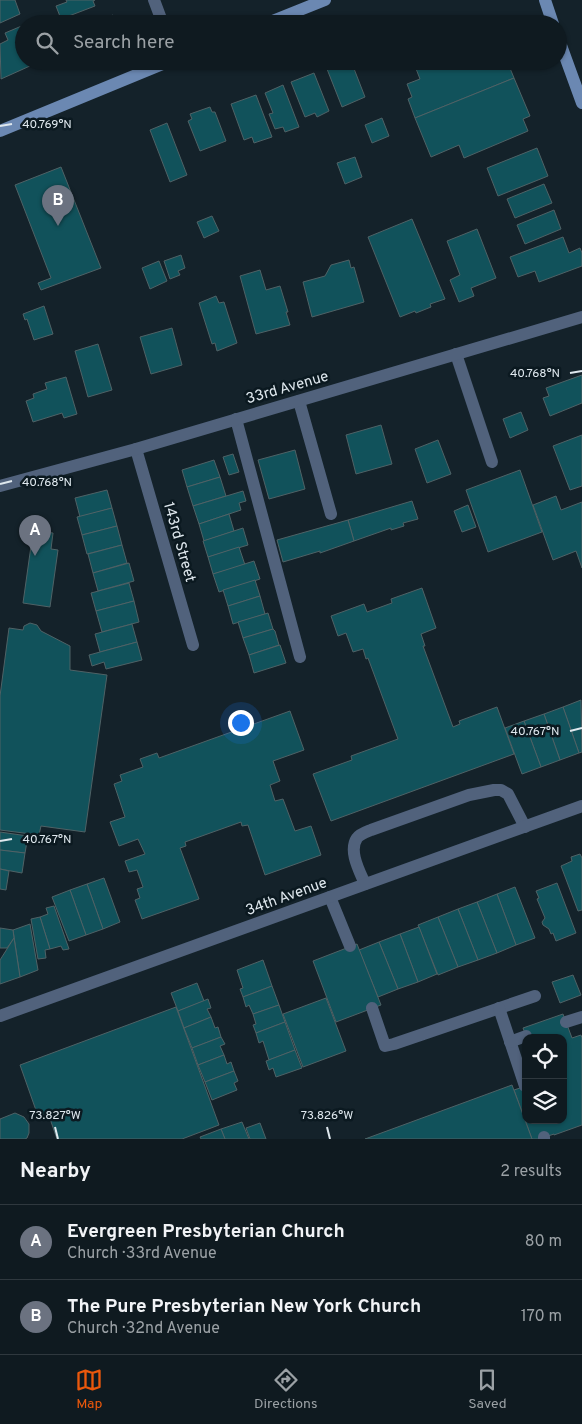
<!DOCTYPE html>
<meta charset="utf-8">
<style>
:root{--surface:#0f1a20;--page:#182329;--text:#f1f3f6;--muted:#9ba1a5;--line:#2f383e;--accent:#ea580c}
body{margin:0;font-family:Overpass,sans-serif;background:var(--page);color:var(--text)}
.controls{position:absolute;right:15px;bottom:15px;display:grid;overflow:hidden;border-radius:10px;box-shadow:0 1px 4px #0004}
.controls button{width:45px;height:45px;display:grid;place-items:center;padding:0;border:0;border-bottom:1px solid var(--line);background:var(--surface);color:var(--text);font:25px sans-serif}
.you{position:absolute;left:240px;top:722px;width:18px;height:18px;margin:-12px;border:4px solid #fff;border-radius:50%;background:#1a73e8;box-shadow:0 0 0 8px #1a73e833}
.badge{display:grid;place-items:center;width:32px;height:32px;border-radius:50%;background:var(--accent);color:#fff;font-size:16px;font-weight:700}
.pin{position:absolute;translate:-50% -41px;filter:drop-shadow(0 1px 2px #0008)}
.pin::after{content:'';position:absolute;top:26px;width:18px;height:15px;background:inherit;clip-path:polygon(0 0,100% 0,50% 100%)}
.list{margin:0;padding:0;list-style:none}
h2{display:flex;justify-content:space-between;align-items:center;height:65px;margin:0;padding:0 20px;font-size:21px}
h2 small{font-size:16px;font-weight:400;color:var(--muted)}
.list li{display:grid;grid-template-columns:32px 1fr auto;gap:15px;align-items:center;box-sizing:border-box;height:75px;padding:0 20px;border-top:1px solid var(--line)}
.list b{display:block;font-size:19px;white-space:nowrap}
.list p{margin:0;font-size:16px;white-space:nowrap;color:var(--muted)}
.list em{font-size:16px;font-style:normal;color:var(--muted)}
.icon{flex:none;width:28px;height:28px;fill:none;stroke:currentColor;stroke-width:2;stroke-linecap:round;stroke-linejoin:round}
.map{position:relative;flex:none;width:582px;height:1139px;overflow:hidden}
.search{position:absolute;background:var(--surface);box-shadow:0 1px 4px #0004;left:15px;right:15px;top:15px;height:55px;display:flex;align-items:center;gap:12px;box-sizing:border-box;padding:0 18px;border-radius:28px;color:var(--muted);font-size:19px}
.sheet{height:215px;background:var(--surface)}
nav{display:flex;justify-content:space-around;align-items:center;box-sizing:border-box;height:70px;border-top:1px solid var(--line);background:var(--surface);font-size:14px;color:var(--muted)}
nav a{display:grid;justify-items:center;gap:2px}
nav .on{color:var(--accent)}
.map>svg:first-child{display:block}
.building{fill:#11525b;stroke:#4f6266}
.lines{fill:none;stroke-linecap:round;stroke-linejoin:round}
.lane{stroke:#51627c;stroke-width:12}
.street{stroke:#51627c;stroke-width:12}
.secondary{stroke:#6b88b2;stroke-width:12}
.ticks{fill:none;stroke:#dfe8ee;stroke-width:2}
.labels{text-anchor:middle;stroke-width:5;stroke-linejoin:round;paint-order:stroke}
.street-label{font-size:15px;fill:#dfe8ee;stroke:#0b1920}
.ticks-label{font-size:12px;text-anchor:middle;fill:#dfe8ee;stroke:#0b1920;stroke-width:5;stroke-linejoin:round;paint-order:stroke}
</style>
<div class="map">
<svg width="582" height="1139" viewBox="0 0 582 1139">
<rect width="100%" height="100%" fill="#14222a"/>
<g class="building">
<polygon points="0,0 15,0 20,14 0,23"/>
<polygon points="66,0 95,0 93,1 95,6 61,19 56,6 67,2"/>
<polygon points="113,15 116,24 80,24 97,17 99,21"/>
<polygon points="24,25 24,61 41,61 1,79 0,44 8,40 5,33"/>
<polygon points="341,61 351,61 365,97 342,107 327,69 341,63"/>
<polygon points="413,61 507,61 514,78 415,118 408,99 412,97 407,84 420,79"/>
<polygon points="314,73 329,111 317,117 315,113 305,117 291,82"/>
<polygon points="514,78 530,116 523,119 528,131 464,158 459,145 431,157 415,118"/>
<polygon points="283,85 299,127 285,132 283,127 275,129 269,114 273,113 265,93"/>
<polygon points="256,95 272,137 254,143 252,137 244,140 231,104"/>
<polygon points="210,107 212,112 215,112 226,141 200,151 188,121 192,119 190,114"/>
<polygon points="382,118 389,136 372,143 365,125"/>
<polygon points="167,123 187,175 170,182 150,130"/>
<polygon points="537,148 548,176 498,196 487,168"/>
<polygon points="355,157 362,177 345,184 337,163"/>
<polygon points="61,167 101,268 41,290 38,283 51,278 15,185"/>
<polygon points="544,184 552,203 515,218 507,199"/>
<polygon points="554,210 561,229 525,244 517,225"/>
<polygon points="212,216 219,231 204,238 197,222"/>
<polygon points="412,219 445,299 430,304 431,307 416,313 415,311 400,317 368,237"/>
<polygon points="477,229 496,278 471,288 474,296 459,302 450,280 460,275 447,241"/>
<polygon points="563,237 569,253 580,248 582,253 582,266 539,282 535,271 518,277 510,257"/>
<polygon points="181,255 185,268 178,271 180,275 170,279 164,261"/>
<polygon points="349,260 351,268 354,267 364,302 312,317 303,282 325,276 331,265"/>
<polygon points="159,261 167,281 150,289 142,268"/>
<polygon points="260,270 266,290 280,286 288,312 286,312 290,325 256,334 240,276"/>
<polygon points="216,296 219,303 224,302 237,343 217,351 215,343 212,344 199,303"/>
<polygon points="44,306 53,334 34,340 27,319 25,320 23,314"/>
<polygon points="172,328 182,365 151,374 140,337"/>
<polygon points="98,344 112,390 88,397 75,351"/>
<polygon points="582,375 582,403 550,416 543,398 549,396 546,388"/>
<polygon points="66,377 77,414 64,418 62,413 33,422 26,401 34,398 33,394 47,389 45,383"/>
<polygon points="521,412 528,430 510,438 503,419"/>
<polygon points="381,425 392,464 356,474 346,435"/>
<polygon points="582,435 582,486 570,490 553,446"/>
<polygon points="438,440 451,474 427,483 415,449"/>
<polygon points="295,450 305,489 269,499 258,460"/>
<polygon points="233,454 239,472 229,475 223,457"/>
<polygon points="214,460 220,477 187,487 182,470"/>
<polygon points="520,470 542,532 488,552 466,490"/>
<polygon points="220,477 226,496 193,506 187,487"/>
<polygon points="107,490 112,508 80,517 75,498"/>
<polygon points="243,491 246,501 239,503 241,510 199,524 193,506"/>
<polygon points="556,496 561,510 582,502 582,568 576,551 553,560 533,505"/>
<polygon points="412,501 418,519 403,523 404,526 391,530 391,528 354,541 348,520"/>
<polygon points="468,505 476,527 462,532 454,511"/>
<polygon points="112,508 117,526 82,535 77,517"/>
<polygon points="229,514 234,531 204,541 199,524"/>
<polygon points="348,520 354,541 320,553 320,551 283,562 277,540"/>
<polygon points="117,526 122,545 87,554 82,535"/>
<polygon points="243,528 248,545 208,557 203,541"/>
<polygon points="36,531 53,533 51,549 58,550 50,607 23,603 31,546 34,547"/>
<polygon points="122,545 127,563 93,573 88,554"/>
<polygon points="239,547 245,565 213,574 208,557"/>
<polygon points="254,561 260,579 219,592 213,574"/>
<polygon points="129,563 134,581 98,591 93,573"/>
<polygon points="255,580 260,596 228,606 223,590"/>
<polygon points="129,583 134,601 96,611 91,593"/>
<polygon points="422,588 436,628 421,634 425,646 423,646 453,727 460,724 459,721 497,707 514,754 331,821 313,774 352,760 351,756 398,739 368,658 366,659 363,649 353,652 346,633 338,636 331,616 364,604 367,612 392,603 391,599"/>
<polygon points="260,596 265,614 233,624 228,606"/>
<polygon points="134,601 139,622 102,632 96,611"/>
<polygon points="268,613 273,629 243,638 238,622"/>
<polygon points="30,623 37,625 41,631 70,646 70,670 107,675 85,832 41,826 39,835 0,830 0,696 9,628 23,630 24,626"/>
<polygon points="132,624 137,642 100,652 95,634"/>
<polygon points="273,629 275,631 279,645 249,655 243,638"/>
<polygon points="137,642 142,660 106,669 104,662 92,666 89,655"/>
<polygon points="280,645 286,663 254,673 249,655"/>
<polygon points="581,700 582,752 579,753 563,707"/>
<polygon points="563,707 579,753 560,760 544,714"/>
<polygon points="290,711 304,750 273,761 280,781 270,785 275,801 283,799 295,831 311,826 321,855 265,875 248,825 242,826 241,822 185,842 186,846 180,848 199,899 142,919 135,900 140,898 137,889 143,887 137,870 129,872 125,861 145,854 138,839 119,846 110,822 125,817 114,784 122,781 120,775 143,767 140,759 157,753 159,758"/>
<polygon points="544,714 560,760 541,767 524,721"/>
<polygon points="524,721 541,767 522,774 505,728"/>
<polygon points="0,832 28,836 25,853 0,850"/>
<polygon points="0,850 25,853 22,873 0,869"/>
<polygon points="580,854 582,858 582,910 578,911 561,866 572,861 571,857"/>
<polygon points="0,869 9,871 6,890 0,889"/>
<polygon points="104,878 120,922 103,929 87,884"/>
<polygon points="557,883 576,933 556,941 553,933 551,934 549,929 543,925 542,922 545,918 537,899 539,898 536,891"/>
<polygon points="87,884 103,929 86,935 70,890"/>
<polygon points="515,887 535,938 516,945 497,894"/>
<polygon points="70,890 86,935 69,941 52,897"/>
<polygon points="497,894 516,945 497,953 477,902"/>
<polygon points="477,902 497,953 478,960 458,909"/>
<polygon points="54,906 69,949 63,950 61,946 50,949 40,917 48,914 46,908"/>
<polygon points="458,909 478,960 458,967 438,917"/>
<polygon points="40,917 50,949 45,950 46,958 38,959 31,919"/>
<polygon points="438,917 458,967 438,975 418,925"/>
<polygon points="30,924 38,970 20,977 13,930"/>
<polygon points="419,927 437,974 418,982 400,934"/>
<polygon points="0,928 13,930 14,938 7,948 0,948"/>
<polygon points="400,934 418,982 398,989 379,942"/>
<polygon points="14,938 20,977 0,984 0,960"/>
<polygon points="379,942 398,989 378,997 359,950"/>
<polygon points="357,944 381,1005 336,1022 313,961"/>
<polygon points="263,960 272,986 243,997 240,989 243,988 237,970"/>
<polygon points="573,975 581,995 560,1003 552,982"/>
<polygon points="197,983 204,1001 178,1011 171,993"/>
<polygon points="272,986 279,1005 253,1014 249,1005 246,1007 243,997"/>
<polygon points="326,998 346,1051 303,1067 283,1014"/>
<polygon points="208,999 211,1008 207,1009 211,1017 184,1028 178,1011"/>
<polygon points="279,1005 285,1022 256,1033 253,1025 256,1024 253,1014"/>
<polygon points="176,1007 219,1125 182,1139 57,1139 48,1113 38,1116 20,1065"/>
<polygon points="563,1014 572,1038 581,1035 582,1038 582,1125 554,1135 554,1134 539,1139 532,1139 514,1090 526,1086 526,1120 563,1120 563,1038 527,1038 523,1028"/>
<polygon points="211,1017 215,1028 218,1027 221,1037 192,1048 184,1028"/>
<polygon points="285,1022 295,1050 269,1060 263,1041 259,1043 256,1033"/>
<polygon points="221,1037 225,1044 220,1046 224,1055 198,1065 192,1048"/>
<polygon points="295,1050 302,1068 276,1077 273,1068 269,1070 266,1061"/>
<polygon points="224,1055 227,1064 231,1062 234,1071 205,1082 198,1065"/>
<polygon points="234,1071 238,1081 234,1083 237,1090 212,1100 205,1082"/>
<polygon points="512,1085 532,1139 365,1139"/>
<polygon points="15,1113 24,1117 29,1124 29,1133 27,1138 25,1139 0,1139 0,1119"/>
<polygon points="242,1122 249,1139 225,1139 221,1129"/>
<polygon points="260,1123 266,1139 250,1139 246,1128"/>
<polygon points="221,1129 225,1139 201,1139 200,1137"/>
</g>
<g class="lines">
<g class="lane">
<polyline points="456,354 492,462"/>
<polyline points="299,401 331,514"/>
<polyline points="236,419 300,657"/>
<path d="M365,884C360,872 348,851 357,838C360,834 366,832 371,830L469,795L494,790H501L508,794L525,827"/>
<polyline points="330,897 350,946"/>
<polyline points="372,1008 385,1046 394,1044 535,996"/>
<polyline points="499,1008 525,1086"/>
<polyline points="566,1022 582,1017"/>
<polyline points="510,1042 526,1036"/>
<polyline points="544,1137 544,1139"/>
</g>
<g class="street">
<polyline points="154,0 163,24"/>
<polyline points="136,449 193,645"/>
<polyline points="0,486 136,449 582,317"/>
<polyline points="0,1016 582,806"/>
</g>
<g class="secondary">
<polyline points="545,0 553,24"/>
<polyline points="265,24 325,0"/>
<polyline points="558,37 582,103"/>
<polyline points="0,131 170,61"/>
</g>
</g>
<path class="ticks" d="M0,126L12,124M570,373L582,371M0,484L12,481M570,731L582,728M0,841L12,839M55,1127L58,1139M327,1127L330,1139"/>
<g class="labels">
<g class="street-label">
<text transform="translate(287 387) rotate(-16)" y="5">33rd Avenue</text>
<text transform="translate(180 542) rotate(74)" y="5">143rd Street</text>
<text transform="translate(286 896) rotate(-20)" y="5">34th Avenue</text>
</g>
</g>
<g class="ticks-label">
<text x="47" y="128">40.769°N</text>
<text x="535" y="377">40.768°N</text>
<text x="47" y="486">40.768°N</text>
<text x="535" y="735">40.767°N</text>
<text x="47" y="843">40.767°N</text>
<text x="55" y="1119">73.827°W</text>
<text x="327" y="1119">73.826°W</text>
</g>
</svg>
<div class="controls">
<button><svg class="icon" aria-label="locate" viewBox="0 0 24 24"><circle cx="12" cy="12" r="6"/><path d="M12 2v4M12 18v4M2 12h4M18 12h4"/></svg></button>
<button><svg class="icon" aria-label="layers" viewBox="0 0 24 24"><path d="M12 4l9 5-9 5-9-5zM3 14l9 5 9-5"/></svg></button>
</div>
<div class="you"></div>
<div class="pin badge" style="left:35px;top:556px;background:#6b7280">A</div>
<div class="pin badge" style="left:58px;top:226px;background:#6b7280">B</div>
<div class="search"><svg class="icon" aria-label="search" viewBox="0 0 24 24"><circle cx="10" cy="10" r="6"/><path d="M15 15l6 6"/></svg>Search here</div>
</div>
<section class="sheet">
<h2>Nearby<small>2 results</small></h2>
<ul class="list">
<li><span class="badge" style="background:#6b7280">A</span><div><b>Evergreen Presbyterian Church</b><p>Church · 33rd Avenue</p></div><em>80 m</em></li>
<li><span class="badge" style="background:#6b7280">B</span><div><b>The Pure Presbyterian New York Church</b><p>Church · 32nd Avenue</p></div><em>170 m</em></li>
</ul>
</section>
<nav>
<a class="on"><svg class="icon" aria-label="map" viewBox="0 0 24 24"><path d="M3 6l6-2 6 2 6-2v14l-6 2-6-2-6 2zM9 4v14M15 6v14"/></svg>Map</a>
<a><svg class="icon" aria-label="directions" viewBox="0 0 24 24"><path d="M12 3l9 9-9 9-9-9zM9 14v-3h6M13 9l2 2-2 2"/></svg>Directions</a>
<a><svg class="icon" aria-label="saved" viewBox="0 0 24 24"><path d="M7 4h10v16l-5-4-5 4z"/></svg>Saved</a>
</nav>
